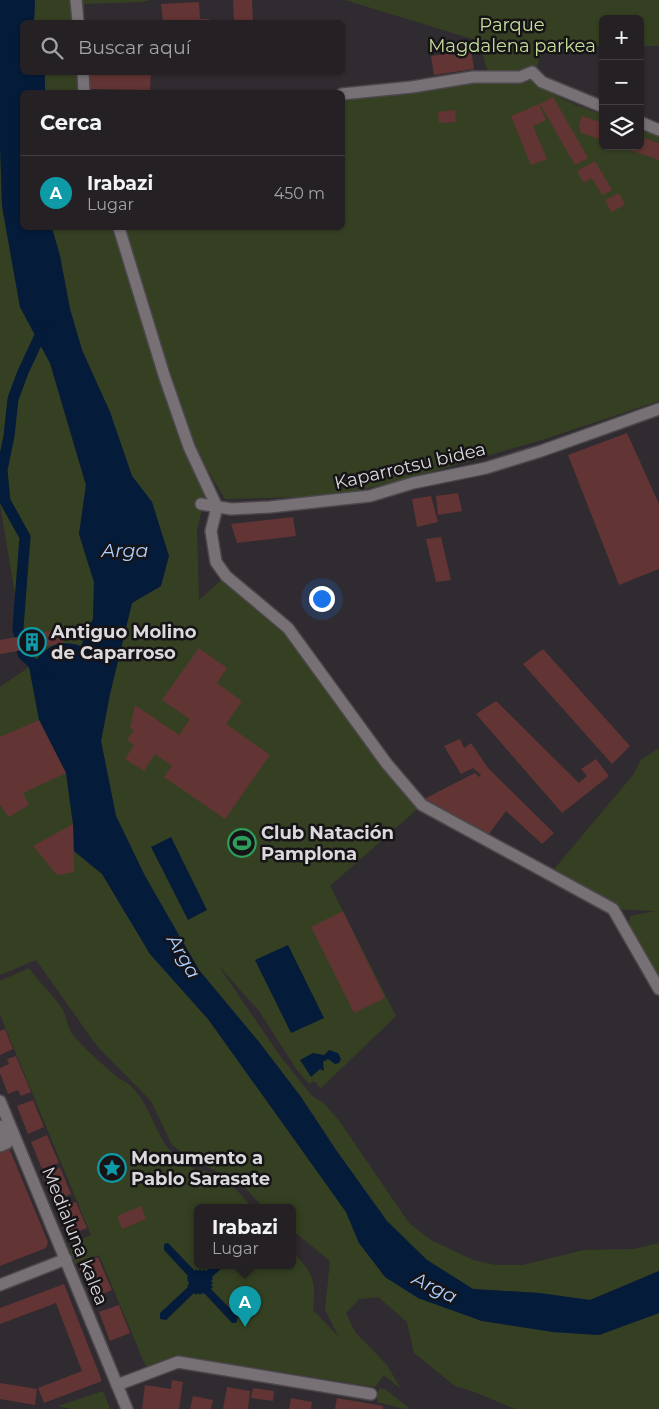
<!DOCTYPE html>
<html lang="es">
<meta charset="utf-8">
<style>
:root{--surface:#242024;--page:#2c282c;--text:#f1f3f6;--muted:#a3a3a6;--line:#413e41;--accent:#f29aac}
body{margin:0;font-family:Montserrat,sans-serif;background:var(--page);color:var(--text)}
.controls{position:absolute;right:15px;top:15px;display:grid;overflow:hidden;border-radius:8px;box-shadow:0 1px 4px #0004}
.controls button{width:45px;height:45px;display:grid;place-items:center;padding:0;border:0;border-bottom:1px solid var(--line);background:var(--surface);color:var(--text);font:25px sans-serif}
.you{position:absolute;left:321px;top:598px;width:18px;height:18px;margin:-12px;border:4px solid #fff;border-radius:50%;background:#1a73e8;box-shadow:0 0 0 8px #1a73e833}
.badge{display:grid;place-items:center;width:32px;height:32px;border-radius:50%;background:var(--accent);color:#fff;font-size:16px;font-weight:700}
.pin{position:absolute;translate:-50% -41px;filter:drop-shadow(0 1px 2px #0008)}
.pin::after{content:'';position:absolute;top:26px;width:18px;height:15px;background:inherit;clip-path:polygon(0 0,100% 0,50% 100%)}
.popup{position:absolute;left:194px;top:1204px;width:102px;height:65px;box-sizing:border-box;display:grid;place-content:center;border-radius:8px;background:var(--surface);filter:drop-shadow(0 1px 4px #0005);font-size:16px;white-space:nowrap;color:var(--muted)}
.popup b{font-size:19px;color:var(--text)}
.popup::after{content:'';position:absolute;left:50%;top:100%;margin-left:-10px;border:10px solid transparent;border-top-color:var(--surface)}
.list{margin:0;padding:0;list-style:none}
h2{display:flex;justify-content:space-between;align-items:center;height:65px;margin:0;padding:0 20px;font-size:21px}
h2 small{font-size:16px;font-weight:400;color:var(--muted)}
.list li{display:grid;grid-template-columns:32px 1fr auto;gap:15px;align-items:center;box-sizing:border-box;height:75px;padding:0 20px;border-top:1px solid var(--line)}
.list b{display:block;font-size:19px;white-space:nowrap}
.list p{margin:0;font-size:16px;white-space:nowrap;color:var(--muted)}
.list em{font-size:16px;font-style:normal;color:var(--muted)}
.icon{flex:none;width:28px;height:28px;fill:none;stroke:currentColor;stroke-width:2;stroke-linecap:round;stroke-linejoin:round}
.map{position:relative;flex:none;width:659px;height:1409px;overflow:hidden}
.search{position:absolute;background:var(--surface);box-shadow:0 1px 4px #0004;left:20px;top:20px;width:325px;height:55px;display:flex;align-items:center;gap:12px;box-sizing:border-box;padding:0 18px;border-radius:8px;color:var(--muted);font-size:19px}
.panel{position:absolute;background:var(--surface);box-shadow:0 1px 4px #0004;left:20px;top:90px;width:325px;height:140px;border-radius:8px}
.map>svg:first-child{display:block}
.green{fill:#354022}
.water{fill:#041b3a}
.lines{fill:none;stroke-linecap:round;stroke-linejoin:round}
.canal{stroke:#041b3a;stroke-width:11}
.building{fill:#623433}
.minor-casing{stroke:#4b474b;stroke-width:14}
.minor{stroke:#777176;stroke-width:11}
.labels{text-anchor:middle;stroke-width:5;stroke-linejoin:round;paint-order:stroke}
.park-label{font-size:18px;fill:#c4df99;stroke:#171417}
.street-label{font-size:18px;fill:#dcd9dc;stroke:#171417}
.poi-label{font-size:18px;font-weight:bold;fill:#dcd9dc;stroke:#171417;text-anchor:start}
.water-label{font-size:19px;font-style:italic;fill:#abcfff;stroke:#171417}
</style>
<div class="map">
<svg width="659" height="1409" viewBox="0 0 659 1409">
<rect width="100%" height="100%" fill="#302b30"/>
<g class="green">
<polygon points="35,0 150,0 141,2 84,4 84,22 34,22"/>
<path d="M345,0H659V46H640V19H603V46H545C542,54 536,64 537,72C538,95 585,108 603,115V146H640V129L659,136V401L542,440L404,480L333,496L225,499L201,459L183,415L206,494L197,529L199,600L226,576L288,628L422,805L330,886L396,1016L321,1088L314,1081L309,1084L297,1070L259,1011L218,965L280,1056L312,1096L324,1103L340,1122L409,1223L431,1240L473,1260L496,1265H523L584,1250L633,1249L659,1243V1271L591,1300L539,1293L473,1289L427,1260L387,1222L336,1150L301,1097L259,1042L199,970L145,876L116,816L101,741L110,694L132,603L161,586L152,502L132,476L110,413L82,350L70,309L60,256L52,228H342L343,94L489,76L479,41Z"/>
<polygon points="45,73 88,73 91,92 45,92"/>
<path d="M0,91L2,206L20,307L50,363L86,485L79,534L94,582L93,619L81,646L70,643L39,720L66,773L73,824L74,851L102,874L150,954L208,1019L251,1076L346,1212L359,1243L418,1298L482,1321L553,1332L599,1335L659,1313V1409H515L477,1393L455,1386L414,1353L407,1322L378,1297L359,1299L346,1313L355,1332L387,1365L401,1389L384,1375L375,1387L177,1355L146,1367L99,1255L75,1264L68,1245L91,1235L0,1015V981L29,968C39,983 54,995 63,1010C67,1018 67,1028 73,1035C86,1051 103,1064 118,1078C149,1091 151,1131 173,1154C177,1158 185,1165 191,1167C199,1171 209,1171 217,1175C232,1183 242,1196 253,1208H198V1266H292L293,1252C313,1274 316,1279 313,1310L339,1337L325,1310L330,1261L293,1231L292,1208H264L237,1180L196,1162L172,1145L151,1101L97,1046L36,960L0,975V687L29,667L14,588L0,505Z"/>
<polygon points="659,748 659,986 628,929 630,916 656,911 613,909 550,874 633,775 641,760"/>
<path d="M379,1388L385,1389L410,1409C398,1409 388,1404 377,1402Z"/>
<polygon points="103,1391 110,1409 71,1409 58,1406"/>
</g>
<g class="water">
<path d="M0,0H35L34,22H22V72L45,73V92H22V228H52L60,256L70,309L82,350L110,412L132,476L152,502L169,556L161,586L132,603L110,694L101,741L116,816L145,876L199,970L259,1042L301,1097L336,1150L387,1221L427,1260L473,1289L539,1293L590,1300L659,1271V1313L599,1335L553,1332L482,1321L418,1298L385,1277L359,1243L346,1212L208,1019L150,954L102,874L74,851L73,824L66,773L39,720L29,667C47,649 53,638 81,646L93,619L94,582L79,534L86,485L50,363L20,307L2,206L0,147Z"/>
<polygon points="171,837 207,910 188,920 151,847"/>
<polygon points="288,945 324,1018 291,1033 255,960"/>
<polygon points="329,1050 338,1053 341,1059 339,1063 335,1064 328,1059 323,1062 324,1071 320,1069 311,1077 300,1060 313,1053 324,1055"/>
<polygon points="168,1243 195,1271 196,1269 198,1271 200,1269 202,1271 204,1269 206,1271 211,1266 224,1266 212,1277 213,1279 211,1281 213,1283 211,1285 213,1287 211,1289 238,1317 236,1323 232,1323 205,1294 202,1293 200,1295 198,1293 196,1295 194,1293 166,1320 160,1319 160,1313 188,1287 187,1286 189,1284 187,1278 188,1276 164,1250 164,1244"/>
</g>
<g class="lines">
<polyline class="canal" points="44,674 23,654 18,628 25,537 5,501 2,470 9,436 13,399 23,372 44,327"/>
</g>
<g class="building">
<polygon points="233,0 252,0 253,22 234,22"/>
<polygon points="199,2 200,19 209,19 210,22 163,22 161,4"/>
<polygon points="471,50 474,69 434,75 431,56"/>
<polygon points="89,72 151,72 150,90 89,89"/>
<polygon points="553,97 588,158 575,165 540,104"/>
<polygon points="539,104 546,120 533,126 547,159 531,165 511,116"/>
<polygon points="455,110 456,122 439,123 438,112"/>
<polygon points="582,116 603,123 603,140 581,133 579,125"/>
<polygon points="640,137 659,143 659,160 621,147 640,146"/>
<polygon points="595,161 612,190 602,195 592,178 584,183 577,171"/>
<polygon points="619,193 625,205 611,212 605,200"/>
<polygon points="627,433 659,504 659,569 619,585 568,455"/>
<polygon points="458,493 462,511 438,515 436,496"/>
<polygon points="431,496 438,522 417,527 412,499"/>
<polygon points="293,517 296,536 237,543 231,524"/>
<polygon points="441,537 451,580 436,582 426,539"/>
<polygon points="61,629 64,643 0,654 0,640"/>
<polygon points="199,648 227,668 217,683 242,701 226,724 270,755 225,819 164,777 172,766 155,754 144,771 125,759 134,745 127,740 134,730 130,728 135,705 179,735 190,719 162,700"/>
<polygon points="543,649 630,746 612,764 523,664"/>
<polygon points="496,701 579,783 587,776 581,769 596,759 609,776 562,813 476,714"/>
<polygon points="39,720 66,773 23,793 29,805 9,817 0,805 0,737"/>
<polygon points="460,739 464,748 471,743 488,768 554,833 542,844 506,811 488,835 424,799 475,773 479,777 481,775 473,768 461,774 444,746"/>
<polygon points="73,824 74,872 57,875 33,846"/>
<polygon points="343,911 385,998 354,1013 311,927"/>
<polygon points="5,1029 13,1049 0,1055 0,1031"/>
<polygon points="16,1056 31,1092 21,1096 18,1090 8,1094 0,1073 0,1068 9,1064 7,1059"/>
<polygon points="33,1100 44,1127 28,1134 17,1106"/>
<polygon points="47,1135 59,1163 42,1169 31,1142"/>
<polygon points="7,1143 48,1242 46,1248 0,1266 0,1146"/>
<polygon points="60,1167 71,1194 53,1201 42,1174"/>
<polygon points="76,1202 87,1228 67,1236 57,1210"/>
<polygon points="141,1206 146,1219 122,1229 117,1216"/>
<polygon points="98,1257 112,1290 92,1298 78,1265"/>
<polygon points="64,1284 102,1381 44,1403 38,1388 82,1371 56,1303 0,1324 0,1308"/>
<polygon points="119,1305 130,1333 110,1341 99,1312"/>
<polygon points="172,1380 183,1382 179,1409 142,1409 145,1385 171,1389"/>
<polygon points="0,1383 37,1389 35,1405 0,1399"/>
<polygon points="227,1387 250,1391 248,1409 223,1409"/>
<polygon points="253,1388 274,1391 273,1401 251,1398"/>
<polygon points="193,1396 213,1400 211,1409 190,1409"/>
<polygon points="291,1398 312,1402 311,1409 289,1409"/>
<polygon points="337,1398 383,1406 383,1409 335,1409"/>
</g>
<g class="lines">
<defs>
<g id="minor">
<polyline points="76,0 78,22"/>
<polyline points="83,72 84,92"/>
<polyline points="342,94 412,87 473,77 520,77 532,72 542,82 603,107"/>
<polyline points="640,122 659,130"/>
<polyline points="119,228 164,375 189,447 217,507"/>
<polyline points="201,504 231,509 270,507 370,496 413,483 486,468 541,451 659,409"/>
<polyline points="217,507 211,531 216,562 226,576 288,628 387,764 422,805 613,909 659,989"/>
<polyline points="0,1101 127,1409"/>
<polyline points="0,1126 7,1143 0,1146"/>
<polyline points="0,1285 66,1259"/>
<polyline points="117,1385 178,1362 371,1394"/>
</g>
</defs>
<use href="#minor" class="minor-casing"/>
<use href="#minor" class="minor"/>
</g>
<defs>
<symbol id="building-ring" viewBox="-11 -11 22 22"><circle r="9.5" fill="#171417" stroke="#0f9aa8" stroke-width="1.5"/><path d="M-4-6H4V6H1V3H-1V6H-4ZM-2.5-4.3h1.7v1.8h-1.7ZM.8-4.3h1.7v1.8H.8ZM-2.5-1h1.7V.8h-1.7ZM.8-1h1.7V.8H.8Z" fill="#0f9aa8"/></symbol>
<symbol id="stadium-ring" viewBox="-11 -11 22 22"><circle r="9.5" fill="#171417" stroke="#2e9e5b" stroke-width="1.5"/><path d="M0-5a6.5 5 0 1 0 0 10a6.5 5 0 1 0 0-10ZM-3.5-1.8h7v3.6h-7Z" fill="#2e9e5b"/></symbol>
<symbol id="sight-ring" viewBox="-11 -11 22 22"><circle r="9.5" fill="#171417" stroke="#0f9aa8" stroke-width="1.5"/><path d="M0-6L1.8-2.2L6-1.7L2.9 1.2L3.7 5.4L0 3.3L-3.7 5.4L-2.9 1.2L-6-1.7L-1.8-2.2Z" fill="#0f9aa8"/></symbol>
</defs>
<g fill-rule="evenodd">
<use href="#building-ring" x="16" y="626" width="32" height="32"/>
<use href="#stadium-ring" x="226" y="827" width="32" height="32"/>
<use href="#sight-ring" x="96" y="1152" width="32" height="32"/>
</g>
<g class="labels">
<g class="park-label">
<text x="512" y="31">Parque<tspan x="512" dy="21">Magdalena parkea</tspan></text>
</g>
<g class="street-label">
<text transform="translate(410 466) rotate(-13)" y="6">Kaparrotsu bidea</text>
<text transform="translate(75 1236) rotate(68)" y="6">Medialuna kalea</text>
</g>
<g class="poi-label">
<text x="51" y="638">Antiguo Molino<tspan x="51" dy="21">de Caparroso</tspan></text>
<text x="261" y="839">Club Natación<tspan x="261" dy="21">Pamplona</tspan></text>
<text x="131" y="1164">Monumento a<tspan x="131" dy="21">Pablo Sarasate</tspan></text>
</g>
<g class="water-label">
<text x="125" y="557">Arga</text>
<text transform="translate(184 956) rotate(60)" y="7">Arga</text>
<text transform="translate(435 1287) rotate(26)" y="7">Arga</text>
</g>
</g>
</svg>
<div class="controls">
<button>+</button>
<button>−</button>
<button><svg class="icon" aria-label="layers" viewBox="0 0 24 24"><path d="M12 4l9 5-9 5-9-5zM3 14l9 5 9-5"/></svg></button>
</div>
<div class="you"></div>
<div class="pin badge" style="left:245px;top:1327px;background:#0f9aa8">A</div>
<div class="popup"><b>Irabazi</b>Lugar</div>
<div class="search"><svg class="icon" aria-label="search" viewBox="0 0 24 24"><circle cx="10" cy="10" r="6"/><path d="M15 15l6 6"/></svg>Buscar aquí</div>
<section class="panel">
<h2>Cerca<small></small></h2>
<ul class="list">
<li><span class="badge" style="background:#0f9aa8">A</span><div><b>Irabazi</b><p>Lugar</p></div><em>450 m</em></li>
</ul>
</section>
</div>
